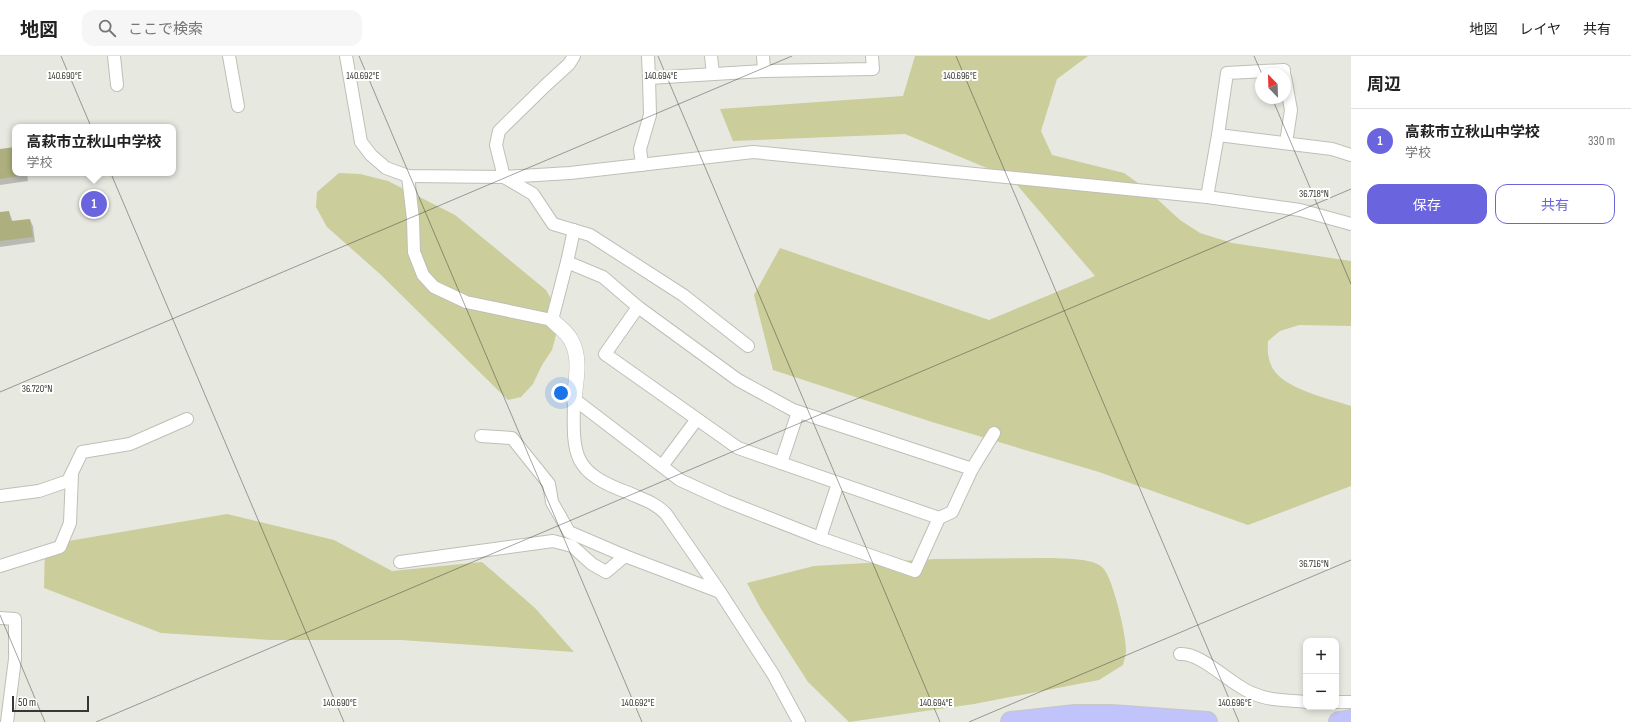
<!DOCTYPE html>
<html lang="ja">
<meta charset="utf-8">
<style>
:root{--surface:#fff;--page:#f6f6f6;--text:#222;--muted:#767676;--line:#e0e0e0;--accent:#6a65de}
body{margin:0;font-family:"Sofia Sans Condensed","Noto Sans JP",sans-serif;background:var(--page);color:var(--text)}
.controls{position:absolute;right:12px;bottom:12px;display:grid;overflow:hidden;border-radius:8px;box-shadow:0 2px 6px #0003}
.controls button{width:36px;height:36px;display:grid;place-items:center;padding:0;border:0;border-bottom:1px solid var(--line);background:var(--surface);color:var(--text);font:20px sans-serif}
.compass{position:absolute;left:1255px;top:12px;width:36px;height:36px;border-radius:50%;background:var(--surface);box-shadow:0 2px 6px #0003;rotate:337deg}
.scale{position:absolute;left:12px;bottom:10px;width:77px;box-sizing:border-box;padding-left:4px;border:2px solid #373734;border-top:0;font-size:11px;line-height:14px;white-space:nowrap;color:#373734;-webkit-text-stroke:3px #fffffe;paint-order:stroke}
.you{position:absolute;left:561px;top:337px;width:14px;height:14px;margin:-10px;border:3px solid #fff;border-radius:50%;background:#1a73e8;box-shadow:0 0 0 6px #1a73e833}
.badge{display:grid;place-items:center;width:26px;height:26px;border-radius:50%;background:var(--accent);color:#fff;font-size:13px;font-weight:700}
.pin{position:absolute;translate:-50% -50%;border:2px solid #fff;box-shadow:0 1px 4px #0006}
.popup{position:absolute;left:12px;top:68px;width:164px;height:52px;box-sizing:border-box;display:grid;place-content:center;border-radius:8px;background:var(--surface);filter:drop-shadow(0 1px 3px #0005);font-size:13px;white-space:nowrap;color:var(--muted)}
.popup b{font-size:15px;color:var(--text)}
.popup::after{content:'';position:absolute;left:50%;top:100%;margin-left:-8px;border:8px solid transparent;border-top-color:var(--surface)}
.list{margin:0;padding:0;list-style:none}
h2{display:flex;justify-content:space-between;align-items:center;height:52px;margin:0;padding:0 16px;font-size:17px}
h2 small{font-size:13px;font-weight:400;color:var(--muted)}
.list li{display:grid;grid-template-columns:26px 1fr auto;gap:12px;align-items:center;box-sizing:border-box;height:64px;padding:0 16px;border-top:1px solid var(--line)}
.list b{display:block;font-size:15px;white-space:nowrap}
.list p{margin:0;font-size:13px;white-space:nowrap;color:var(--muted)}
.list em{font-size:13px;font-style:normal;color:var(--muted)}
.actions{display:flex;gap:8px;padding:12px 16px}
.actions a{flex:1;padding:9px 0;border:1px solid var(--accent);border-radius:12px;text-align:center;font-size:14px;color:var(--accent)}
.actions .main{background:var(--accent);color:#fff}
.icon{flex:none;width:22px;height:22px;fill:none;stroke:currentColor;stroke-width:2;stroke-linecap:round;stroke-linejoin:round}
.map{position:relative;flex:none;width:1351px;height:666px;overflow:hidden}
header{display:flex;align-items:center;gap:24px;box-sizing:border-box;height:56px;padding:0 20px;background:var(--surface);border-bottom:1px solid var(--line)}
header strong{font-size:19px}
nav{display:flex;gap:22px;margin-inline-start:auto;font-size:14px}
.search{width:280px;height:36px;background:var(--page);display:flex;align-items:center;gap:10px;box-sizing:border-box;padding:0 14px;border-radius:12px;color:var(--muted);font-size:15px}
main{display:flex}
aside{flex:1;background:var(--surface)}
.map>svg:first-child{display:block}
.green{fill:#cbcd9b}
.shadow{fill:#0003}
.building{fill:#aeaf7e}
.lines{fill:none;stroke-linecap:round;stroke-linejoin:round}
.minor-casing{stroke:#bfbfb8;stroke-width:14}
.tertiary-casing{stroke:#bfbfb8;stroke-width:16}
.trunk-casing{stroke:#c7c7c6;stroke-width:22}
.minor{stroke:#fff;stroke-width:12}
.tertiary{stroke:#fff;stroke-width:15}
.trunk{stroke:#c0c4fa;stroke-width:20}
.ticks{fill:none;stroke:#373734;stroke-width:1;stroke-opacity:0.45}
.ticks-label{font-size:10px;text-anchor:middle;fill:#373734;stroke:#fffffe;stroke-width:4;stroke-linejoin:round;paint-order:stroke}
</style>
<header>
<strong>地図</strong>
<div class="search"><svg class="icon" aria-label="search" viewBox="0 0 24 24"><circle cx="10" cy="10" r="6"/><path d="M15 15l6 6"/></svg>ここで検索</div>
<nav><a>地図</a><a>レイヤ</a><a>共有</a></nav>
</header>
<main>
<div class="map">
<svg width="1351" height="666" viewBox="0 0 1351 666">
<rect width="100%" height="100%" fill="#e7e8e0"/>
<g class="green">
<path d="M915,0H1088L1057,23L1041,75L1052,99L1124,117L1145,132L1180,164L1200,177L1232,187L1351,205V270L1299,269L1280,275L1268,285C1267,295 1268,308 1276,317C1290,334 1330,343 1351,350V430L1248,469L1099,416L932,366L773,314L754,239L780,192L989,264L1095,220L1011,122L905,78L733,85L720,53L903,40Z"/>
<polygon points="339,117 360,118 388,125 455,159 546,234 558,255 560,264 552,294 542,309 533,328 521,341 508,344 380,218 327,171 316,151 317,136"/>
<polygon points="227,458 334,484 392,515 482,506 535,552 574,596 401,584 271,584 161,577 44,532 45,489"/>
<path d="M1053,502C1066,503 1094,502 1103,512C1113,522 1126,579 1126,594C1126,599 1124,604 1123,609L1099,624L974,648L849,666L808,626L761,553L747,527L814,510L936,503Z"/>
</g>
<g class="shadow">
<polygon points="15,92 15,117 27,117 28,125 0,129 0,94"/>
<polygon points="9,156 13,166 30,164 33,170 35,186 0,191 0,157"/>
</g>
<g class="building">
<polygon points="15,91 15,117 25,117 26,119 0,123 0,93"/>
<polygon points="9,155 11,165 30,163 33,181 0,185 0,156"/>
</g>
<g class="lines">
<defs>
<g id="minor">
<polyline points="114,0 117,29"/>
<polyline points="229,0 238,50"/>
<polyline points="346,0 361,86 371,99 386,112 408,120 504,121 570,117 753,96 1207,141 1300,154 1351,168"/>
<polyline points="574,0 569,8 546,29 499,75 496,89 504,121 533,138 553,168 590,179 683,239 748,290"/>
<polyline points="648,0 649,22"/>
<polyline points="711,0 713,18"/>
<polyline points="763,0 764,15"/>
<polyline points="1285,21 1291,54 1286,87"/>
<polyline points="1218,79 1227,17 1284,14 1284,18"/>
<polyline points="642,109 640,93 650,59 649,22 764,15 873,13 872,0"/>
<polyline points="408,120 413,163 414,196 423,219 434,231 466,246 552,264 567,206 603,221 638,251 738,324 793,354 972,413 952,456 939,462 915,515 820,482 726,445 680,424 574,343"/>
<polyline points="1207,141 1218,79 1332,93 1351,99"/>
<polyline points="567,206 574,174"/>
<polyline points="638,251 605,298 738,392 939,462"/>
<path d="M574,343C573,399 571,416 629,437C642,443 656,447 666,458L720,536L773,618L799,666"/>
<polyline points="481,380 512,382 549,428 552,446 569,476 625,500 720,536"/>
<polyline points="781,407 798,356"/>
<polyline points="662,410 697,363"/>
<polyline points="972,413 994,377"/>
<polyline points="0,440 39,435 68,425 82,396 130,388 187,363"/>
<polyline points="820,482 838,427"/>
<polyline points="400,506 553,485 572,490 592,508 606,516 625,500"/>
<polyline points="0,510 60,491 70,467 72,418"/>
<polyline points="0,562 15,563 15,603 7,666"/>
<path d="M1180,598C1201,596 1231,629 1252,637C1269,645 1288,644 1306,646"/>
<polyline points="1336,646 1351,646"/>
</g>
<path id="tertiary" d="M552,264C558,270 567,276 571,284C581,301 576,325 574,343"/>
<g id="trunk">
<polyline points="1011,666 1075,659 1111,659 1207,666"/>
<polyline points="1339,666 1351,664"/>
</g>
</defs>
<use href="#minor" class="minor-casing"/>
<use href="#tertiary" class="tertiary-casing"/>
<use href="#trunk" class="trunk-casing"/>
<use href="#minor" class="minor"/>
<use href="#tertiary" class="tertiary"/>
<use href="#trunk" class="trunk"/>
</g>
<path class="ticks" d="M61,0L344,666M359,0L642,666M658,0L940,666M956,0L1239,666M1254,0L1262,18M1272,42L1351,228M0,336L792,0M0,559L45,666M96,666L1351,133M969,666L1351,504"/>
<g class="ticks-label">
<text x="65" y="23">140.690°E</text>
<text x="363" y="23">140.692°E</text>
<text x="661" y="23">140.694°E</text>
<text x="960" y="23">140.696°E</text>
<text x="1314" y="141">36.718°N</text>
<text x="37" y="336">36.720°N</text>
<text x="1314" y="511">36.716°N</text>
<text x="340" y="650">140.690°E</text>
<text x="638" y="650">140.692°E</text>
<text x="936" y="650">140.694°E</text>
<text x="1235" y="650">140.696°E</text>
</g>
</svg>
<div class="controls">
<button>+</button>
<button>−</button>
</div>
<svg class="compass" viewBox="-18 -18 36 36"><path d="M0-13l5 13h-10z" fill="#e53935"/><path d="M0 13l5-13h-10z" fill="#767676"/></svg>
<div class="scale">50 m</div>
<div class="you"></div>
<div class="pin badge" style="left:94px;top:148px">1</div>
<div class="popup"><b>高萩市立秋山中学校</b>学校</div>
</div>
<aside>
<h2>周辺<small></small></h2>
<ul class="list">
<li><span class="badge">1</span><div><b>高萩市立秋山中学校</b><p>学校</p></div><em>330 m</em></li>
</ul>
<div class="actions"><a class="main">保存</a><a>共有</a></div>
</aside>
</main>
